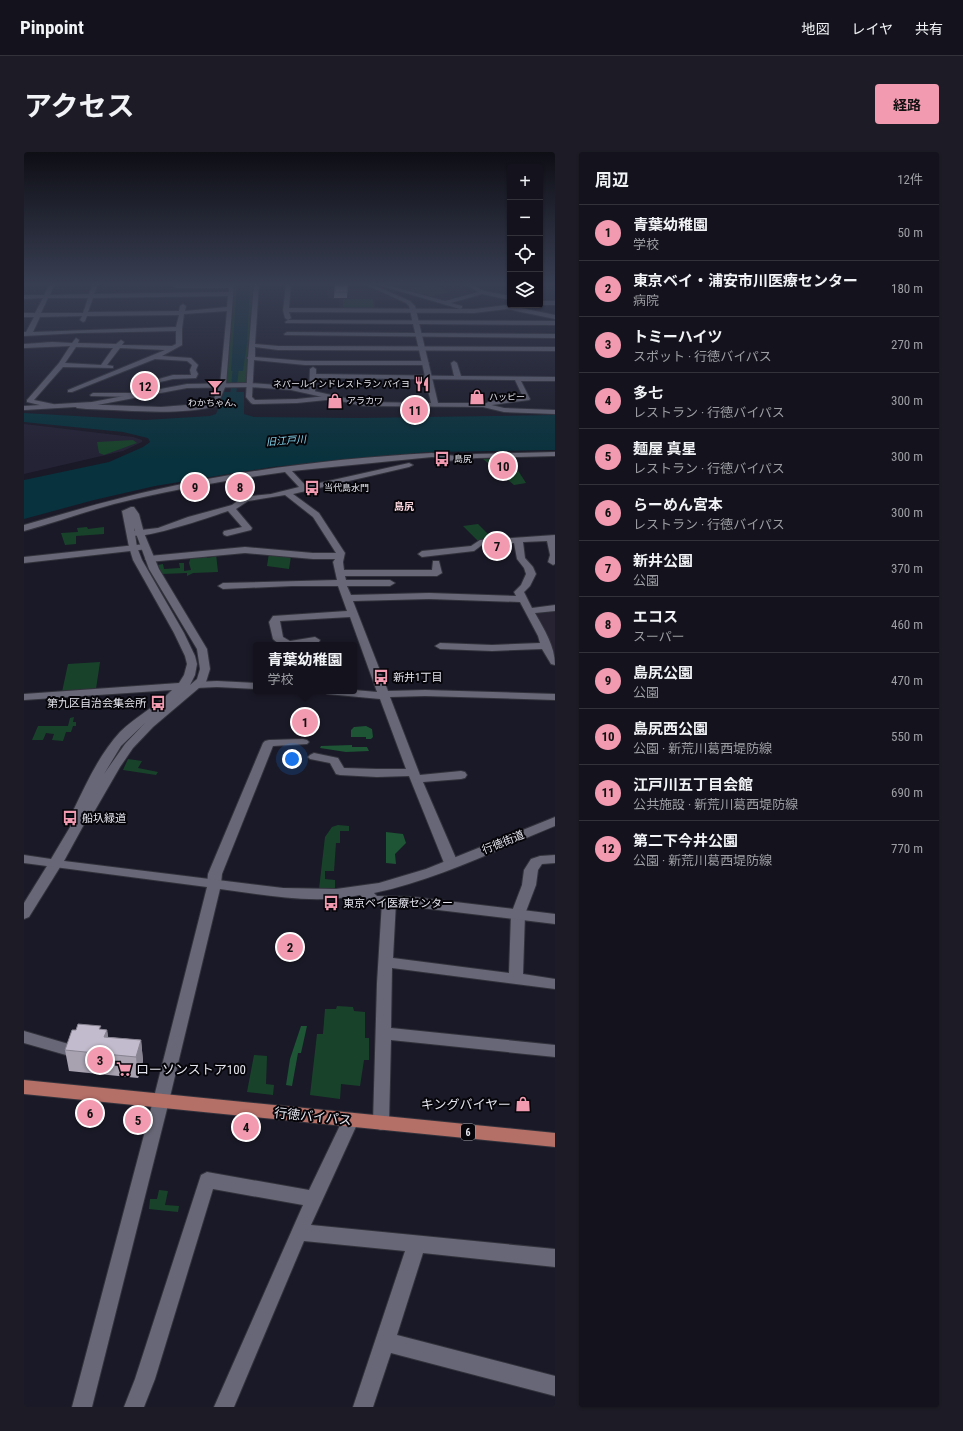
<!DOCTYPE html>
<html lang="ja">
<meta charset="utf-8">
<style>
:root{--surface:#14131d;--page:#1d1c26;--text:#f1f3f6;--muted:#9d9ea4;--line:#33323b;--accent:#f29ab0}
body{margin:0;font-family:"Roboto Condensed","Noto Sans JP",sans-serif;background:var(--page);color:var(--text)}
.controls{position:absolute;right:12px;top:12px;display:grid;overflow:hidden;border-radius:4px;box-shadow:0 1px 3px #0004}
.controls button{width:36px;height:36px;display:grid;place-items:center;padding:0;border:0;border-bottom:1px solid var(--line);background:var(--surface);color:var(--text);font:20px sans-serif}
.you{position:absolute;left:268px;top:607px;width:14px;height:14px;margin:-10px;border:3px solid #fff;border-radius:50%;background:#1a73e8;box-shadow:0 0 0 6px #1a73e833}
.badge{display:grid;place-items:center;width:26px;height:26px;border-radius:50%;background:var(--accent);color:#111;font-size:13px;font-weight:700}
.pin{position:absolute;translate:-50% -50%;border:2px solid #fff;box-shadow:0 1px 4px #0006}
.popup{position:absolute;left:229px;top:490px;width:104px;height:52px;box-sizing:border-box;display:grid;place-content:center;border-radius:4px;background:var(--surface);filter:drop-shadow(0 1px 3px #0005);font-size:13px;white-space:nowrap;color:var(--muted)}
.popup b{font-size:15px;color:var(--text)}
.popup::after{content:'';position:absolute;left:50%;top:100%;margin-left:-8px;border:8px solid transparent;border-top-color:var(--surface)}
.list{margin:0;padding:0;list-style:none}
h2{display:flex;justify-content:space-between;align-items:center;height:52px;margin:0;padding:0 16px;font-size:17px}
h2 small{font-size:13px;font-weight:400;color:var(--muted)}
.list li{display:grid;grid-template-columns:26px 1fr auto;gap:12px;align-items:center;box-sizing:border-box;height:56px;padding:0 16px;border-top:1px solid var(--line)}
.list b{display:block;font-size:15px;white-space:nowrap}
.list p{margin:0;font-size:13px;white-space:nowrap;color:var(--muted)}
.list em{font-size:13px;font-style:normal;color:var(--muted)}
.icon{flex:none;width:22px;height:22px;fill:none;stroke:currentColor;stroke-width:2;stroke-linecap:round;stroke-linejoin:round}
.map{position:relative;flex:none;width:531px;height:1255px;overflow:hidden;border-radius:4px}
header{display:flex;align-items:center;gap:24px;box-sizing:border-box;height:56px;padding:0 20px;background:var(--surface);border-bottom:1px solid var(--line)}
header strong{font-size:19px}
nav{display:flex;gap:22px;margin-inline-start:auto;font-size:14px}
.intro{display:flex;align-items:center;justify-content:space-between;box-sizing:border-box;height:96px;padding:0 24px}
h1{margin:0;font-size:28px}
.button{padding:10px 18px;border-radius:4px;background:var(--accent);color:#111;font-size:14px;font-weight:700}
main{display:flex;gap:24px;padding:0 24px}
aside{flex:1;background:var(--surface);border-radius:4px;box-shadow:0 1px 3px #0004}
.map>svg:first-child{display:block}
.built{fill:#242235}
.education{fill:#282332}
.green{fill:#18432a}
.forest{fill:#1d5535}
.water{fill:#08323d}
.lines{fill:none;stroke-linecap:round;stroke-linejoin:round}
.stream{stroke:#08323d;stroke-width:1.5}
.canal{fill:#08323d;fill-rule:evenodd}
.street-casing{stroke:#32323c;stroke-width:2}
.secondary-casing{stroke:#32323c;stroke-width:2}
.primary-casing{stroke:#32323c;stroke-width:2}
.street{fill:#676777;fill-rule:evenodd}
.secondary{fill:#676777;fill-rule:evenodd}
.primary{fill:#b46f67;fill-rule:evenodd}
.wall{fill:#a7a1b0}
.shaded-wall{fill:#888390}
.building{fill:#c2bbcd;stroke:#888390}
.labels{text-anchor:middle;stroke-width:4;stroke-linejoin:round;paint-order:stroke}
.far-poi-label{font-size:9px;fill:#e4e4ee;stroke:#06050a;text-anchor:start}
.far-water-label{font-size:10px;font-style:italic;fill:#89dcf5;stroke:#06050a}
.far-neighbourhood-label{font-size:10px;font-weight:bold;fill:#fbd8df;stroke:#06050a}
.shield{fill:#06050a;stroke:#a1a1aa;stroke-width:1}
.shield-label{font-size:10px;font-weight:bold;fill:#e4e4ee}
.poi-label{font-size:11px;fill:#e4e4ee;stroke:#06050a;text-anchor:start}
.street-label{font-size:11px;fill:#e4e4ee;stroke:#06050a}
.near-poi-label{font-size:13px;fill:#e4e4ee;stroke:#06050a;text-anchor:start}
.near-street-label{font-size:13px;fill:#e4e4ee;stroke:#06050a}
</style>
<header>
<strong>Pinpoint</strong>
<nav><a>地図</a><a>レイヤ</a><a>共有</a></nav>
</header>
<div class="intro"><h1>アクセス</h1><a class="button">経路</a></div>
<main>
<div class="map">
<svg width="531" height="1255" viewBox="0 0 531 1255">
<rect width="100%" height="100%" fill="#1a1927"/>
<polygon class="built" points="0,272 109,285 118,288 118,290 99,299 0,322"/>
<g class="education">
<polygon points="389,132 434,132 448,141 421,150 374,136"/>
<polygon points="303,137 352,137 375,148 351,148 352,158 316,158 315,147 304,146"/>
<polygon points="531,457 531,505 510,461"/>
</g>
<g class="green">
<polygon points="209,132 231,132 223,231 202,231"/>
<polygon points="407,132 427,140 405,145 380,138"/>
<polygon points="319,147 349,147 350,157 319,157"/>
<polygon points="109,288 113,291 80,303 75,301 73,290"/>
<polygon points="486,306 502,331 490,333 459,307"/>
<polygon points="454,372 469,387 454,389 439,374"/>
<polygon points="63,375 64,377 80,375 80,382 52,384 52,392 41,393 37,381 54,380 53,376"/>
<polygon points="245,401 267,404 265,417 243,414"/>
<polygon points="187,402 192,402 194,420 169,421 163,424 163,421 138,422 134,413 139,412 140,417 156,416 155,411 160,411 160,419 167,418 165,411 167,404 181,403 183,406 188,405"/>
<polygon points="76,510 72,537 38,540 44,512"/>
<polygon points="50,565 49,570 52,570 52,574 49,574 47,580 42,580 39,589 28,588 30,582 22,581 19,588 8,588 14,574 44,574 46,566"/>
<polygon points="104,607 118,609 114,616 134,620 132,623 99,618"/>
<polygon points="314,673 325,674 325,679 316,679 316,691 312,691 310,719 301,719 301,727 311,728 311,738 295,737 301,685 308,675"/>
<polygon points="313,854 329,855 330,859 341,860 341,886 345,886 345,908 340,908 336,934 317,932 316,947 286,943 293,882 299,882 301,857 312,857"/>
<polygon points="230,903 243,904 242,932 250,933 249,943 223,940"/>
<polygon points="135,1038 144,1039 141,1053 155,1054 154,1060 125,1057 126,1047 133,1047"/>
</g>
<g class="forest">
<polygon points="342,574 348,577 349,585 347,587 342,587 342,585 327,585 327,578 330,575"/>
<polygon points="328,593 328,595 343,595 345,599 322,600 296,596 297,594"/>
<polygon points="362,680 379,682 382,691 371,702 372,712 362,711"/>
<polygon points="277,874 283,874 277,901 274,901 268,934 262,933 266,907"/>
</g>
<g class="water">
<polygon points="213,132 226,132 223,191 219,219 207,219"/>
<polygon points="200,240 220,240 220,262 230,265 335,266 531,263 531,298 404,300 248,315 131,334 70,348 0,367 0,328 85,310 119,295 126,290 124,286 99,280 0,270 0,261 121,268 186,264 192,262"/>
</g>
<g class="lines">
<polyline class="stream" points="438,132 448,139 486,148"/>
<polygon class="canal" points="213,202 216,204 211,255 208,257 205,255 210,204"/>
<defs>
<g id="street">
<path d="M26,132H31L26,143L65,142L69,132H74L70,142L205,140V136H153L151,135L150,132H210L202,233L193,254C154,264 104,258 63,257L53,256L50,254L53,252L137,255L188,251L196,233L203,159L160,162L158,177V193L138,204L167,206L174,213L172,218L174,222L172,226L149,227L136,230L133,235L137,239L132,240L127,235L131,228L149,223H167L166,218L168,213L163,209L131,207L48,240H44V238L141,198L96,196L83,213L89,214V216L39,215L10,248L29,252L30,253L28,256L3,250V248L35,211L46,194L0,196V192L28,190L48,191L52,186L55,188L54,191L92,192L97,188L100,190L98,193L148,194L152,192V179L55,181L0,184V180H2L10,165H0V161H11L19,146L0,147V143H20ZM204,144L203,155L161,159L162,154L159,152L156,154L155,159L64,160L69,146ZM24,146H64L59,161H17ZM155,163L152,175L9,180L16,165L58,164L56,168L59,170L61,169L63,164ZM52,195L89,196L77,213L41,211Z"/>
<polygon points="230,132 235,132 231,192 254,194 531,195 531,199 254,198 231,195 231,205 281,209 402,209 405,211 402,213 281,213 230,208 228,245 231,248 273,247 312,243 315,245 312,247 273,251 229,252 227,251 222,245 224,207 223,206 224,205"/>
<polygon points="262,132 267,132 265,156 450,157 483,153 531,163 531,167 483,157 450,161 265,160 267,166 264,168 261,166 259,158"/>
<polygon points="351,132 359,132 421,149 454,140 441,132 447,132 460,139 486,144 486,148 458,142 427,151 438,154 438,156 436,157"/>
<rect x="516" y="149" width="15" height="4"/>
<polygon points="264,168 531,169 531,173 262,171 261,170"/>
<polygon points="263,180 531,182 531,186 261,183 260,182"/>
<polygon points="430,209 433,211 437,224 531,225 531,229 497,229 506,247 505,248 468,253 462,255 459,253 466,249 499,245 491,228 292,226 291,240 288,242 285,240 286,217 289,215 292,217 292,222 430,224 427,211"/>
<polygon points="69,241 111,241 114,243 111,245 67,244 66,243"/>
<path d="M531,300V304L452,306L423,309H420V306L408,305L268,319L282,334L385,311L389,313L385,315L269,342L295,361L321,401L319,410L320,418H408L409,409H415L418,421L413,424H321L322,428H366L371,431L366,434H323L327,443L405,441L492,444L490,440L497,433L502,422L500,416L493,407L490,391L458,393L450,399L398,405L394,402L398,399L447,394L456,388L531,383V412L529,413L524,410L526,403L523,389L499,390L501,406L509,415L512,422L506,434L500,440L508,456L531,453V459L511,461C520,477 531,494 531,513L527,512L518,497L468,499L416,497L411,494L416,491L468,493L516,491L514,484L496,450L405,447L329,449L364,539L401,538L531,542V548L401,544L366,545L396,623L437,619L441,620L443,623L441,626L437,627L399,630L434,711L432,714L427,715L422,714L420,711L385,624L353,625L316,623L312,622L306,611L286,607L284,605L286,603L290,601L314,606L320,616L353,617H382L356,547L303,542L298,539L330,538L353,540L326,465L256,469L259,485L266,489L291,485L296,488L295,490C282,493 259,498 249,487L245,470L249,464L323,459L314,434H268L199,437L194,434L199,431L313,428L309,410L311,407H289L221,401L125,410L121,407L125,404L221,395L289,401H312L289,365L261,343L224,349L212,357L228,376L227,378L203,384L200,383L199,381L200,379L218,375L204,359C189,364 113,391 104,382L108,379L134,376L164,365L208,353L219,345L247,342L275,335L261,320C203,328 146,338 90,352C60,360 30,371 0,379V373C45,360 89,347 135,337C224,317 317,306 408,301L432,304L452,302Z"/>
<polygon points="121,392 124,393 125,395 124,397 0,411 0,405"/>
<polygon points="193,529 232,531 232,537 193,535 172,536 167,533 172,530"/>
<polygon points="279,587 283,588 285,590 283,592 249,594 198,722 197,732 195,735 190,737 185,735 183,732 184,722 239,591 241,589 245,588"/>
<polygon points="531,703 531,711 518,712 514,718 512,733 501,762 499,822 531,827 531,837 368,816 367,876 531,893 531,905 367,888 365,971 363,976 357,978 351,976 349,971 353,831 358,750 360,747 365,745 370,747 372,750 369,806 485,821 487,762 498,733 500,718 507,707 516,704"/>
<polygon points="31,708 36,709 38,712 5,765 0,767 0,751 26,709"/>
<polygon points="0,879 48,893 50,897 48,901 42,903 0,891"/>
<polygon points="327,961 333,963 335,968 287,1073 531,1097 531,1115 399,1101 373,1183 531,1224 531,1244 367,1201 349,1255 329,1255 381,1099 280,1089 210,1255 190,1255 279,1053 189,1037 131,1227 120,1255 100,1255 111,1227 177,1023 183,1020 285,1038 321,963"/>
</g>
<g id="secondary">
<polygon points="340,132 347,132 386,149 391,154 414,251 459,251 480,256 531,258 531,262 480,260 459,255 339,254 267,238 225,235 163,236 68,254 0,258 0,254 68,250 163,232 225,231 267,234 339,250 407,251 385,154 382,151"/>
<path d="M107,355H110L115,362L120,381L135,417L183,497L186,517L182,530L129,575L109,596L96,615L70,660L63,667L40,709L259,736L312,737L355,731L402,717L531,665V674C472,698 413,728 350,741L353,744L389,745L531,762V772L389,755L349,753L344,751L336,743C290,753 242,743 196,737L145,949L68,1255H48L129,949L183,735L0,711V703L27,707L52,665L49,659C62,632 75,603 96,580C112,564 133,554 148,538L0,548V542L155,531L160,523L163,512L161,504L150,481L109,408L105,395L98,359ZM110,376L125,417L173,497L176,517L173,527L166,533L171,523L173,512L171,504L160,481L118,408L113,395ZM121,571L101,592L80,622L97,594Z"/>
</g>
<polygon id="primary" points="0,928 531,981 531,995 0,942"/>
</defs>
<use href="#street" class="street-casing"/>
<use href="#secondary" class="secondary-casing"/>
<use href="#primary" class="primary-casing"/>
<use href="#street" class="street"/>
<use href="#secondary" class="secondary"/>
<use href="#primary" class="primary"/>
</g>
<g class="wall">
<polygon points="311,132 324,132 323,146 310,146"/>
<polygon points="77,877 83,878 84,885 117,888 119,909 114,926 45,919 41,898"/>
</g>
<g class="shaded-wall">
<polygon points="83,878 86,899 80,885"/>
<polygon points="117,888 119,909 114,926 112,905"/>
</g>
<g class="building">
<polygon points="311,132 324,132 323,140 311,140"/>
<polygon points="54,872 77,874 75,877 83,878 80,885 117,888 112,905 41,898 48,878 52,878"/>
</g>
<linearGradient id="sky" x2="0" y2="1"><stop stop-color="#0e0e15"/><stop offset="0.43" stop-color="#383e52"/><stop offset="1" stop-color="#383e52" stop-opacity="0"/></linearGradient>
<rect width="531" height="307" fill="url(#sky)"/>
<defs>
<symbol id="restaurant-bare" viewBox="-9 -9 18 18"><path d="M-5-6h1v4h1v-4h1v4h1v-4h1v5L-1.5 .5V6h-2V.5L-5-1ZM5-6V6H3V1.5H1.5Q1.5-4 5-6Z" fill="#f29ab0" stroke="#06050a" stroke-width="2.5" paint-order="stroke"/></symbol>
<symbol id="bar-bare" viewBox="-9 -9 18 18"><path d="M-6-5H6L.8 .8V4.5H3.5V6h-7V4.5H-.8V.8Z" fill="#f29ab0" stroke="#06050a" stroke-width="2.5" paint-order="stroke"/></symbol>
<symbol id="shop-bare" viewBox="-9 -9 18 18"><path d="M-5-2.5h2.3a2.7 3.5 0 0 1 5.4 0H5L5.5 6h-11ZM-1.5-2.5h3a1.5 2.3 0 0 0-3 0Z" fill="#f29ab0" stroke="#06050a" stroke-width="2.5" paint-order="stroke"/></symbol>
<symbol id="bus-bare" viewBox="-9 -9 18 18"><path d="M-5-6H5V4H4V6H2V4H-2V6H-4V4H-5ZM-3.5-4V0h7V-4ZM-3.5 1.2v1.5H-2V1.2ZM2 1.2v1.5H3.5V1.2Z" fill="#f29ab0" stroke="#06050a" stroke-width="2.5" paint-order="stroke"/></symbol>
<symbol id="supermarket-bare" viewBox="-9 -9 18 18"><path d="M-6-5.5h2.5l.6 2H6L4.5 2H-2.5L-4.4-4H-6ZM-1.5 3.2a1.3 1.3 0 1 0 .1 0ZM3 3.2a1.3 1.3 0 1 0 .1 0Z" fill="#f29ab0" stroke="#06050a" stroke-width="2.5" paint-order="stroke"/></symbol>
</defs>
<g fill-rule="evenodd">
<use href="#restaurant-bare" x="387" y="221" width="22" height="22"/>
<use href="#bar-bare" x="180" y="224" width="22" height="22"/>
<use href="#shop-bare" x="442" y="234" width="22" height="22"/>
<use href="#shop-bare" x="300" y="238" width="22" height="22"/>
<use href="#bus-bare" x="407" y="296" width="22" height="22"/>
<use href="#bus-bare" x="277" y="325" width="22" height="22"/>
<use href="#bus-bare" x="346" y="514" width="22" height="22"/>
<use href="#bus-bare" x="123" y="540" width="22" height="22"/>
<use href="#bus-bare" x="35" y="655" width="22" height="22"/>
<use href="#bus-bare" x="296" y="740" width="22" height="22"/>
<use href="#supermarket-bare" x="89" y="906" width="22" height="22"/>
<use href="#shop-bare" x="488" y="941" width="22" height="22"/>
</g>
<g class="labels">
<g class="far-poi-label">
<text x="386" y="235" text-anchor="end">ネパールインドレストラン パイヨ</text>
<text x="465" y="248">ハッピー</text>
<text x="323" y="252">アラカワ</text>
<text x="191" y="254" text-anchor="middle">わかちゃん、</text>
<text x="430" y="310">島尻</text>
<text x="300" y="339">当代島水門</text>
</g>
<g class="far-water-label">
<text transform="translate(262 288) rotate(-4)" y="4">旧江戸川</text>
</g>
<g class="far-neighbourhood-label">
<text x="380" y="358">島尻</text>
</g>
<rect class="shield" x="437" y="972" width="14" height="16" rx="3"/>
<g class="shield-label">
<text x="444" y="984">6</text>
</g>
<g class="poi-label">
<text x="369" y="529">新井1丁目</text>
<text x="122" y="555" text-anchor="end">第九区自治会集会所</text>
<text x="58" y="670">船圦緑道</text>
<text x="319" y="755">東京ベイ医療センター</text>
</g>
<g class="street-label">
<text transform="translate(479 690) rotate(-22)" y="4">行徳街道</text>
</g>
<g class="near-poi-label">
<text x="112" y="922">ローソンストア100</text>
<text x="487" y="957" text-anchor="end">キングバイヤー</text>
</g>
<g class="near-street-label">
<text transform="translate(289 964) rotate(6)" y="5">行徳バイパス</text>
</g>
</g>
</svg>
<div class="controls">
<button>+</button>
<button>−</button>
<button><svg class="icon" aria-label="locate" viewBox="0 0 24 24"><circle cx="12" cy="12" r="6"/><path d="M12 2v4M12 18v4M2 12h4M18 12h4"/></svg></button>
<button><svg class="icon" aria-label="layers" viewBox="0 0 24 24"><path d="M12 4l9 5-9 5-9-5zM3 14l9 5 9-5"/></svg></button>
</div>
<div class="you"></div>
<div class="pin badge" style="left:281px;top:570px">1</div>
<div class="popup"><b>青葉幼稚園</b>学校</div>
<div class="pin badge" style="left:266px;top:795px">2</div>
<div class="pin badge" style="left:76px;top:908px">3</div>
<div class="pin badge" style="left:222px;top:975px">4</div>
<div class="pin badge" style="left:114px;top:968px">5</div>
<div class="pin badge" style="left:66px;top:961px">6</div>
<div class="pin badge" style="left:473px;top:394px">7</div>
<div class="pin badge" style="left:216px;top:335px">8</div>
<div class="pin badge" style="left:171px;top:335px">9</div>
<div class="pin badge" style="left:479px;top:314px">10</div>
<div class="pin badge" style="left:391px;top:258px">11</div>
<div class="pin badge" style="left:121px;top:234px">12</div>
</div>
<aside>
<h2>周辺<small>12件</small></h2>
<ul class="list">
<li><span class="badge">1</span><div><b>青葉幼稚園</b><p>学校</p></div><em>50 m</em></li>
<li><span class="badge">2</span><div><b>東京ベイ・浦安市川医療センター</b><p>病院</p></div><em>180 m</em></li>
<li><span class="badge">3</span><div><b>トミーハイツ</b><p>スポット · 行徳バイパス</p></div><em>270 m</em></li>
<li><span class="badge">4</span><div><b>多七</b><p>レストラン · 行徳バイパス</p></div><em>300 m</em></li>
<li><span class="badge">5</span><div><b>麺屋 真星</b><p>レストラン · 行徳バイパス</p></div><em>300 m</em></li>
<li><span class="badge">6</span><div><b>らーめん宮本</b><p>レストラン · 行徳バイパス</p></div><em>300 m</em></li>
<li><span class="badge">7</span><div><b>新井公園</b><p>公園</p></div><em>370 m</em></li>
<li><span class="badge">8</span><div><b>エコス</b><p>スーパー</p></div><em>460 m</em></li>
<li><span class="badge">9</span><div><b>島尻公園</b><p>公園</p></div><em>470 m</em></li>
<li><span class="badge">10</span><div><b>島尻西公園</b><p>公園 · 新荒川葛西堤防線</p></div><em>550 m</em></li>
<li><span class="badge">11</span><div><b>江戸川五丁目会館</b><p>公共施設 · 新荒川葛西堤防線</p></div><em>690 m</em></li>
<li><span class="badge">12</span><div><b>第二下今井公園</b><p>公園 · 新荒川葛西堤防線</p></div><em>770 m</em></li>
</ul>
</aside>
</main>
